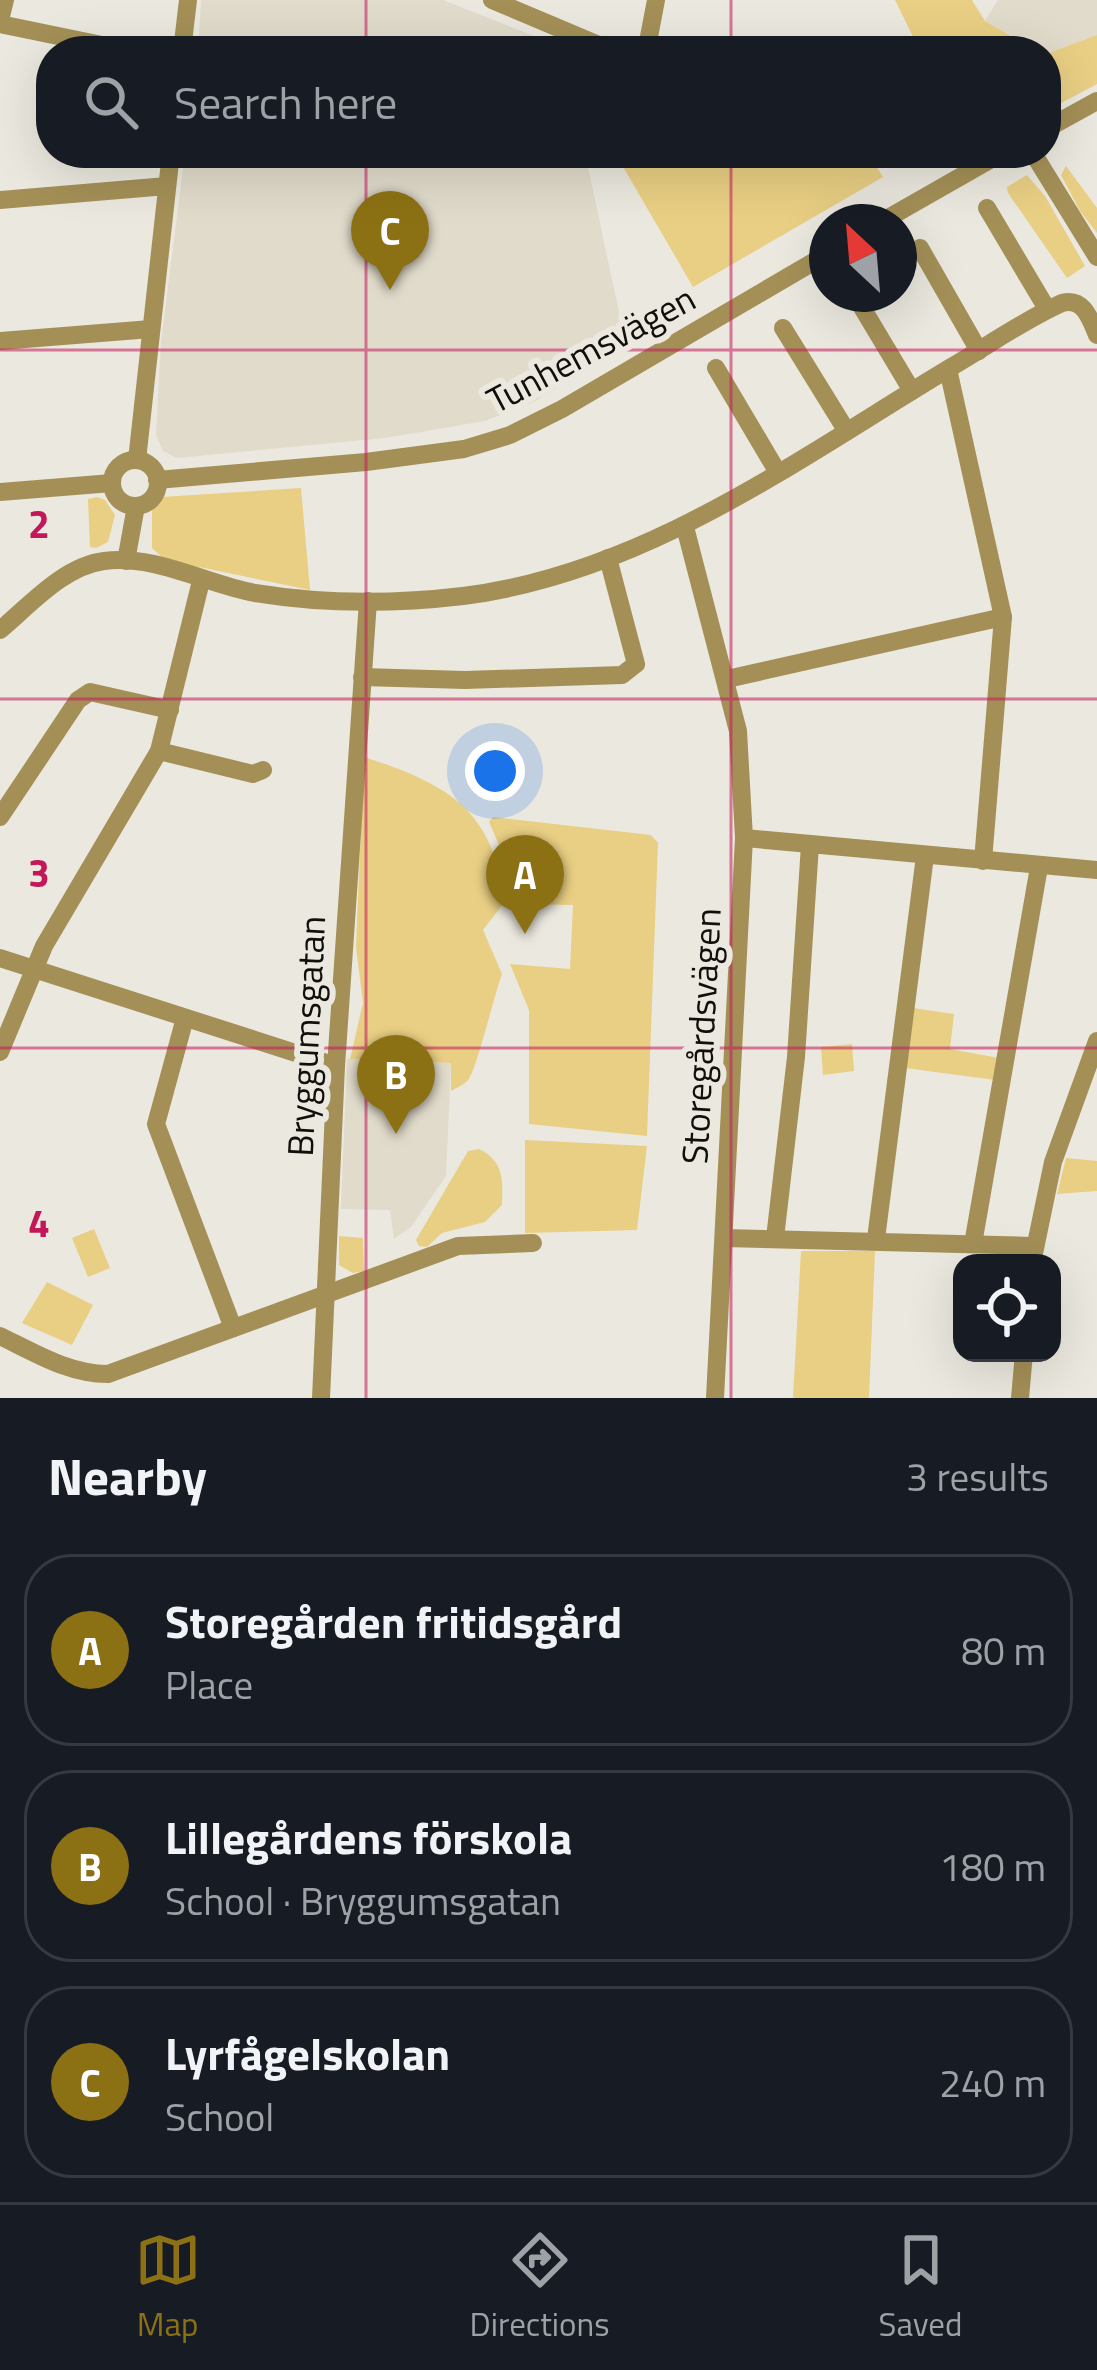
<!DOCTYPE html>
<meta charset="utf-8">
<style>
:root{--surface:#171b24;--page:#242831;--text:#f1f3f6;--muted:#9ea1a6;--line:#363941;--accent:#8c7114}
body{margin:0;font-family:"Titillium Web",sans-serif;background:var(--page);color:var(--text)}
.controls{position:absolute;right:36px;bottom:36px;display:grid;overflow:hidden;border-radius:24px;box-shadow:0 12px 48px #0002}
.controls button{width:108px;height:108px;display:grid;place-items:center;padding:0;border:0;border-bottom:3px solid var(--line);background:var(--surface);color:var(--text);font:60px sans-serif}
.compass{position:absolute;left:809px;top:204px;width:108px;height:108px;border-radius:50%;background:var(--surface);box-shadow:0 12px 48px #0002;rotate:334deg}
.you{position:absolute;left:495px;top:771px;width:42px;height:42px;margin:-30px;border:9px solid #fff;border-radius:50%;background:#1a73e8;box-shadow:0 0 0 18px #1a73e833}
.badge{display:grid;place-items:center;width:78px;height:78px;border-radius:50%;background:var(--accent);color:#fff;font-size:39px;font-weight:700}
.pin{position:absolute;translate:-50% -99px;filter:drop-shadow(0 3px 6px #0008)}
.pin::after{content:'';position:absolute;top:63px;width:42px;height:36px;background:inherit;clip-path:polygon(0 0,100% 0,50% 100%)}
.list{margin:0;padding:0;list-style:none}
h2{display:flex;justify-content:space-between;align-items:center;height:156px;margin:0;padding:0 48px;font-size:51px}
h2 small{font-size:39px;font-weight:400;color:var(--muted)}
.list li{display:grid;grid-template-columns:78px 1fr auto;gap:36px;align-items:center;box-sizing:border-box;height:192px;margin:0 24px 24px;padding:0 24px;border:3px solid var(--line);border-radius:48px}
.list b{display:block;font-size:45px;white-space:nowrap}
.list p{margin:0;font-size:39px;white-space:nowrap;color:var(--muted)}
.list em{font-size:39px;font-style:normal;color:var(--muted)}
.icon{flex:none;width:66px;height:66px;fill:none;stroke:currentColor;stroke-width:2;stroke-linecap:round;stroke-linejoin:round}
.map{position:relative;flex:none;width:1097px;height:1398px;overflow:hidden}
.search{position:absolute;background:var(--surface);box-shadow:0 12px 48px #0002;left:36px;right:36px;top:36px;height:132px;display:flex;align-items:center;gap:30px;box-sizing:border-box;padding:0 42px;border-radius:48px;color:var(--muted);font-size:45px}
.sheet{height:804px;background:var(--surface)}
nav{display:flex;justify-content:space-around;align-items:center;box-sizing:border-box;height:168px;border-top:3px solid var(--line);background:var(--surface);font-size:33px;color:var(--muted)}
nav a{display:grid;justify-items:center;gap:6px}
nav .on{color:var(--accent)}
.map>svg:first-child{display:block}
.built{fill:#e1dbcb}
.green{fill:#e9cf84}
.lines{fill:none;stroke-linecap:round;stroke-linejoin:round}
.minor{stroke:#a49057;stroke-width:18}
.grid{fill:none;stroke:#c2185b;stroke-width:3;stroke-opacity:0.55}
.labels{text-anchor:middle;stroke-width:12;stroke-linejoin:round;paint-order:stroke}
.street-label{font-size:36px;fill:#100f0c;stroke:#ebe8df}
.grid-label{font-size:39px;text-anchor:middle;font-weight:bold;fill:#c2185b;stroke:#ebe8df;stroke-width:12;stroke-linejoin:round;paint-order:stroke}
</style>
<div class="map">
<svg width="1097" height="1398" viewBox="0 0 1097 1398">
<rect width="100%" height="100%" fill="#ebe8df"/>
<g class="built">
<polygon points="201,0 443,0 559,46 582,51 198,51"/>
<polygon points="998,0 1097,0 1097,35 1046,54 985,21"/>
<polygon points="185,153 585,153 626,345 534,402 485,421 385,438 177,458 163,451 156,435 161,342"/>
<polygon points="347,1059 451,1063 446,1176 411,1227 394,1239 390,1210 341,1209"/>
</g>
<g class="green">
<polygon points="895,0 972,0 985,21 1038,51 920,51"/>
<polygon points="1097,35 1097,84 1046,111 1046,54"/>
<polygon points="644,153 868,153 883,177 693,287 622,165"/>
<polygon points="1066,166 1097,208 1097,233 1080,211 1061,175"/>
<polygon points="1027,175 1045,196 1085,266 1067,278 1008,193 1007,187"/>
<polygon points="301,488 310,590 165,560 152,548 152,504 161,497"/>
<polygon points="97,497 105,500 115,515 108,542 96,548 90,547 88,499"/>
<path d="M364,757C445,783 497,810 503,904L483,930L502,974C495,992 476,1072 468,1080C466,1083 455,1089 451,1091V1063L350,1059L363,1003L356,947Z"/>
<polygon points="493,817 651,835 658,843 647,1136 529,1124 529,1010 510,964 570,969 573,905 515,904 505,859 489,822"/>
<polygon points="913,1008 954,1014 950,1049 999,1058 995,1080 905,1068"/>
<polygon points="852,1044 854,1071 823,1075 821,1047"/>
<polygon points="525,1140 647,1146 637,1230 525,1233"/>
<path d="M479,1149C504,1161 503,1180 502,1205L485,1222L442,1233L427,1247L419,1246L416,1240L468,1151Z"/>
<polygon points="1066,1158 1097,1161 1097,1191 1057,1194"/>
<polygon points="94,1229 110,1268 88,1277 72,1238"/>
<polygon points="339,1236 363,1238 364,1271 353,1273 339,1265"/>
<polygon points="801,1251 875,1251 869,1398 793,1398"/>
<polygon points="47,1282 93,1305 72,1345 22,1323"/>
</g>
<g class="lines">
<g class="minor">
<polyline points="492,0 613,51"/>
<polyline points="0,20 5,0"/>
<polyline points="0,24 102,45 183,47"/>
<polyline points="182,51 188,0"/>
<polyline points="639,51 648,42 656,0"/>
<polyline points="1046,129 1097,101"/>
<polyline points="1033,153 1097,257"/>
<polyline points="0,200 167,186"/>
<polyline points="987,208 1047,309"/>
<polyline points="881,222 1002,153"/>
<polyline points="920,248 979,351"/>
<polyline points="854,294 912,391"/>
<polyline points="783,328 846,430"/>
<polyline points="0,341 151,329"/>
<polyline points="716,368 777,471"/>
<polyline points="948,369 1003,617 983,861"/>
<polyline points="137,460 171,153"/>
<circle cx="135" cy="483" r="23"/>
<polyline points="157,480 366,462 464,449 510,435 562,409 827,254"/>
<polyline points="0,492 112,483"/>
<polyline points="685,527 738,731 744,838 715,1398"/>
<polyline points="126,561 136,506"/>
<path d="M0,630C30,605 64,566 104,561C153,554 207,584 255,593C322,604 395,604 463,596C646,573 799,458 953,366C989,345 1024,320 1062,303C1083,297 1090,318 1097,335"/>
<polyline points="362,677 465,680 622,675 636,664 608,558"/>
<polyline points="727,679 1003,617"/>
<polyline points="159,751 253,774 263,770"/>
<polyline points="0,817 78,700 90,692 170,710"/>
<polyline points="744,838 1097,870"/>
<polyline points="0,958 336,1066"/>
<polyline points="185,1018 156,1124 233,1328"/>
<polyline points="0,1052 44,946 159,751 201,581"/>
<polyline points="724,1238 1033,1246"/>
<polyline points="775,1238 796,1057 810,845"/>
<polyline points="876,1239 925,856"/>
<polyline points="973,1244 1039,867"/>
<polyline points="1032,1263 1053,1162 1097,1041"/>
<path d="M0,1336C35,1353 69,1374 108,1374L458,1246L533,1243"/>
<polyline points="321,1398 336,1066 368,601"/>
<polyline points="1020,1398 1024,1353"/>
</g>
</g>
<path class="grid" d="M366,0V51M731,0V51M366,153V1398M731,153V1398M0,350H1097M0,699H1097M0,1048H1097"/>
<g class="labels">
<g class="street-label">
<text transform="translate(591 349) rotate(-28)" y="13">Tunhemsvägen</text>
<text transform="translate(306 1036) rotate(-87)" y="13">Bryggumsgatan</text>
<text transform="translate(701 1036) rotate(-87)" y="13">Storegårdsvägen</text>
</g>
</g>
<g class="grid-label">
<text x="39" y="538">2</text>
<text x="39" y="887">3</text>
<text x="39" y="1237">4</text>
</g>
</svg>
<div class="controls">
<button><svg class="icon" aria-label="locate" viewBox="0 0 24 24"><circle cx="12" cy="12" r="6"/><path d="M12 2v4M12 18v4M2 12h4M18 12h4"/></svg></button>
</div>
<svg class="compass" viewBox="-18 -18 36 36"><path d="M0-13l5 13h-10z" fill="#e53935"/><path d="M0 13l5-13h-10z" fill="#9ea1a6"/></svg>
<div class="you"></div>
<div class="pin badge" style="left:525px;top:934px">A</div>
<div class="pin badge" style="left:396px;top:1134px">B</div>
<div class="pin badge" style="left:390px;top:290px">C</div>
<div class="search"><svg class="icon" aria-label="search" viewBox="0 0 24 24"><circle cx="10" cy="10" r="6"/><path d="M15 15l6 6"/></svg>Search here</div>
</div>
<section class="sheet">
<h2>Nearby<small>3 results</small></h2>
<ul class="list">
<li><span class="badge">A</span><div><b>Storegården fritidsgård</b><p>Place</p></div><em>80 m</em></li>
<li><span class="badge">B</span><div><b>Lillegårdens förskola</b><p>School · Bryggumsgatan</p></div><em>180 m</em></li>
<li><span class="badge">C</span><div><b>Lyrfågelskolan</b><p>School</p></div><em>240 m</em></li>
</ul>
</section>
<nav>
<a class="on"><svg class="icon" aria-label="map" viewBox="0 0 24 24"><path d="M3 6l6-2 6 2 6-2v14l-6 2-6-2-6 2zM9 4v14M15 6v14"/></svg>Map</a>
<a><svg class="icon" aria-label="directions" viewBox="0 0 24 24"><path d="M12 3l9 9-9 9-9-9zM9 14v-3h6M13 9l2 2-2 2"/></svg>Directions</a>
<a><svg class="icon" aria-label="saved" viewBox="0 0 24 24"><path d="M7 4h10v16l-5-4-5 4z"/></svg>Saved</a>
</nav>
